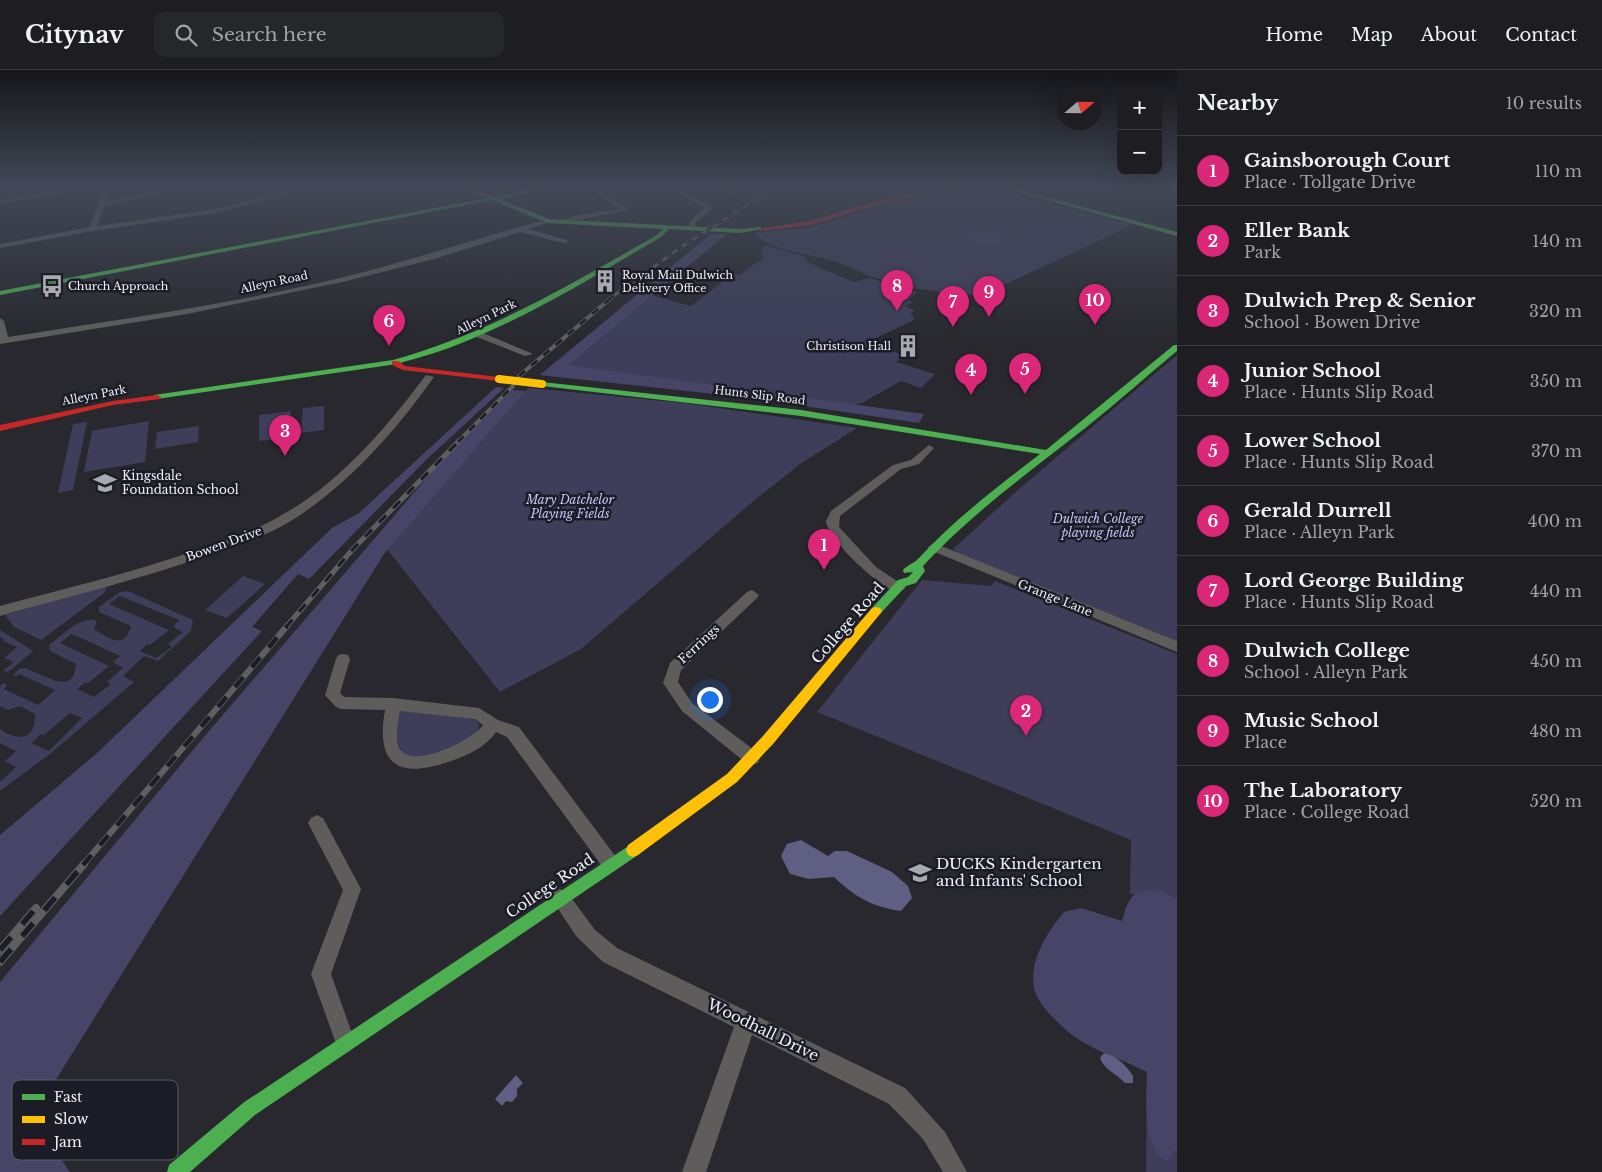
<!DOCTYPE html>
<meta charset="utf-8">
<style>
:root{--surface:#1e1e22;--page:#26272a;--text:#f1f3f6;--muted:#a1a2a5;--line:#3c3c40;--accent:#db2777}
body{margin:0;font-family:"Libre Baskerville",serif;background:var(--page);color:var(--text)}
.controls{position:absolute;right:15px;top:15px;display:grid;overflow:hidden;border-radius:10px;box-shadow:0 5px 20px #0002}
.controls button{width:45px;height:45px;display:grid;place-items:center;padding:0;border:0;border-bottom:1px solid var(--line);background:var(--surface);color:var(--text);font:25px sans-serif}
.compass{position:absolute;left:1057px;top:15px;width:45px;height:45px;border-radius:50%;background:var(--surface);box-shadow:0 5px 20px #0002;rotate:70deg}
.you{position:absolute;left:709px;top:629px;width:18px;height:18px;margin:-12px;border:4px solid #fff;border-radius:50%;background:#1a73e8;box-shadow:0 0 0 8px #1a73e833}
.badge{display:grid;place-items:center;width:32px;height:32px;border-radius:50%;background:var(--accent);color:#fff;font-size:16px;font-weight:700}
.pin{position:absolute;translate:-50% -41px;filter:drop-shadow(0 1px 2px #0008)}
.pin::after{content:'';position:absolute;top:26px;width:18px;height:15px;background:inherit;clip-path:polygon(0 0,100% 0,50% 100%)}
.list{margin:0;padding:0;list-style:none}
h2{display:flex;justify-content:space-between;align-items:center;height:65px;margin:0;padding:0 20px;font-size:21px}
h2 small{font-size:16px;font-weight:400;color:var(--muted)}
.list li{display:grid;grid-template-columns:32px 1fr auto;gap:15px;align-items:center;box-sizing:border-box;height:70px;padding:0 20px;border-top:1px solid var(--line)}
.list b{display:block;font-size:19px;white-space:nowrap}
.list p{margin:0;font-size:16px;white-space:nowrap;color:var(--muted)}
.list em{font-size:16px;font-style:normal;color:var(--muted)}
.icon{flex:none;width:28px;height:28px;fill:none;stroke:currentColor;stroke-width:2;stroke-linecap:round;stroke-linejoin:round}
.map{position:relative;flex:none;width:1177px;height:1102px;overflow:hidden}
header{display:flex;align-items:center;gap:30px;box-sizing:border-box;height:70px;padding:0 25px;background:var(--surface);border-bottom:1px solid var(--line)}
header strong{font-size:24px}
nav{display:flex;gap:28px;margin-inline-start:auto;font-size:18px}
.search{width:350px;height:45px;background:var(--page);display:flex;align-items:center;gap:12px;box-sizing:border-box;padding:0 18px;border-radius:10px;color:var(--muted);font-size:19px}
main{display:flex}
aside{flex:1;background:var(--surface)}
.map>svg:first-child{display:block}
.green{fill:#3e3e5a;fill-rule:evenodd}
.forest{fill:#464567}
.water{fill:#5f5f84}
.lines{fill:none;stroke-linecap:round;stroke-linejoin:round}
.street{fill:#5e5d5c;fill-rule:evenodd}
.fast{fill:#4caf50;fill-rule:evenodd}
.slow{fill:#ffc107;fill-rule:evenodd}
.jam{fill:#c62828;fill-rule:evenodd}
.rail-far4-casing{stroke:#5f5f61;stroke-width:3}
.rail-far3-casing{stroke:#5f5f61;stroke-width:4}
.rail-far2-casing{stroke:#5f5f61;stroke-width:5}
.rail-far1-casing{stroke:#5f5f61;stroke-width:6}
.rail-casing{stroke:#5f5f61;stroke-width:8}
.rail-far4{stroke:#1c1c27;stroke-width:2;stroke-dasharray:6;stroke-linecap:butt}
.rail-far3{stroke:#1c1c27;stroke-width:2.5;stroke-dasharray:8;stroke-linecap:butt}
.rail-far2{stroke:#1c1c27;stroke-width:3;stroke-dasharray:10;stroke-linecap:butt}
.rail-far1{stroke:#1c1c27;stroke-width:4.5;stroke-dasharray:13;stroke-linecap:butt}
.rail{stroke:#1c1c27;stroke-width:5.5;stroke-dasharray:17;stroke-linecap:butt}
.slow-bridge{stroke:#ffc107;stroke-width:8}
.labels{text-anchor:middle;stroke-width:5;stroke-linejoin:round;paint-order:stroke}
.far-poi-label{font-size:11px;fill:#efeff7;stroke:#1c1c27;text-anchor:start}
.far-street-label{font-size:11px;fill:#efeff7;stroke:#1c1c27}
.poi-label{font-size:12px;fill:#efeff7;stroke:#1c1c27;text-anchor:start}
.park-label{font-size:12px;font-style:italic;fill:#c5c5fa;stroke:#1c1c27}
.street-label{font-size:12px;fill:#efeff7;stroke:#1c1c27}
.near-street-label{font-size:15px;fill:#efeff7;stroke:#1c1c27}
.near-poi-label{font-size:15px;fill:#efeff7;stroke:#1c1c27;text-anchor:start}
.key{fill:#1c1c27;stroke:#5b5b65;stroke-width:1}
.key-label{font-size:14px;fill:#efeff7}
</style>
<header>
<strong>Citynav</strong>
<div class="search"><svg class="icon" aria-label="search" viewBox="0 0 24 24"><circle cx="10" cy="10" r="6"/><path d="M15 15l6 6"/></svg>Search here</div>
<nav><a>Home</a><a>Map</a><a>About</a><a>Contact</a></nav>
</header>
<main>
<div class="map">
<svg width="1177" height="1102" viewBox="0 0 1177 1102">
<rect width="100%" height="100%" fill="#28282e"/>
<g class="green">
<polygon points="978,118 993,118 1133,155 980,226 910,218 872,207 835,191 786,180 770,174 753,163 812,157 894,132"/>
<polygon points="764,175 806,187 807,192 854,212 869,208 917,222 909,230 913,232 905,236 915,241 910,243 913,245 914,250 870,271 904,286 896,292 935,304 921,318 901,311 862,333 834,340 702,322 540,305 640,222 691,236 733,204 740,205 764,187 761,183"/>
<polygon points="1177,285 1177,571 959,484 953,479 1019,419"/>
<polygon points="529,318 684,333 857,358 800,394 750,434 581,579 500,622 387,479 515,328"/>
<polygon points="324,336 324,360 301,363 303,338"/>
<polygon points="291,341 291,367 259,371 259,345"/>
<polygon points="149,351 145,392 84,402 92,361"/>
<polygon points="87,352 73,420 58,423 73,354"/>
<polygon points="199,356 198,372 155,379 157,362"/>
<polygon points="243,506 265,514 227,548 205,540"/>
<polygon points="922,510 991,516 995,511 1177,584 1177,1102 1146,1102 1147,981 1135,825 1130,823 1131,770 817,642"/>
<polygon points="100,517 107,517 104,523 41,570 14,557 5,545"/>
<path d="M128,521L193,550L191,561L158,591L144,586L123,606L134,612L50,684L0,721V712L16,697L5,691L16,681L0,673V659C18,672 36,670 35,644L20,636L8,640L0,636V616L3,613L7,615L4,619L38,635L55,620L19,604L17,606L13,605L20,598C36,597 74,632 76,594L50,581L49,575C62,566 81,544 97,551L94,559C108,568 125,581 131,556L99,542V537L120,522ZM120,526L179,550L173,557L183,562L168,574L172,577L156,588L140,581L147,574L150,575L169,560L109,534ZM72,564L120,586L113,592L123,598L107,612L111,614L94,627L77,619L86,612L88,613L109,596L60,573ZM70,643L82,648L49,681L31,673L41,664L44,665Z"/>
<polygon points="0,560 33,581 8,602 3,601 14,592 4,588 17,577 3,571 5,570 0,567"/>
<path d="M404,640L474,649L479,653C482,675 422,690 405,686C394,670 396,660 399,641Z"/>
</g>
<g class="forest">
<polygon points="711,164 727,164 568,295 924,344 919,353 751,328 540,305"/>
<polygon points="967,164 991,165 999,168 1002,174 979,175 961,167"/>
<polygon points="496,317 504,318 427,389 309,509 298,504 252,557 262,561 0,846 0,765 96,684 332,458 359,443"/>
<polygon points="512,320 525,321 384,484 32,1048 70,1102 0,1102 0,912 209,661 436,397"/>
<path d="M1147,820L1162,822L1177,830V1077L1167,1091C1141,1078 1147,1027 1147,1002C1124,990 1096,982 1075,967C1063,959 1036,933 1034,918C1029,891 1047,862 1064,842L1081,838L1122,851C1127,836 1128,823 1147,820Z"/>
</g>
<g class="water">
<path d="M801,770L828,786L835,781H847L892,802L908,816L912,828L901,841C872,837 855,827 834,807L809,809L790,804L781,786L787,774Z"/>
<path d="M1104,983C1117,986 1126,995 1133,1006V1013H1125C1117,1004 1103,999 1100,988Z"/>
<polygon points="516,1005 523,1013 517,1019 517,1026 512,1032 506,1031 502,1036 495,1029"/>
</g>
<g class="lines">
<g class="street">
<polygon points="104,118 110,118 106,131 174,118 187,118 104,136 97,156 215,139 298,118 308,118 215,143 93,161 0,178 0,174 90,157"/>
<polygon points="589,118 596,118 629,140 564,153 564,151 574,146 620,139"/>
<polygon points="669,118 677,118 713,138 696,152 695,161 688,159 690,151 705,138"/>
<polygon points="711,118 731,121 749,118 731,125"/>
<polygon points="64,120 66,123 0,134 0,130"/>
<path d="M548,149L550,152L528,159L567,170V174L520,162L434,189L342,212L187,244L0,274V248L4,251L8,267C120,249 234,234 344,207C413,190 480,167 548,149Z"/>
<polygon points="477,263 483,263 533,284 525,286 477,267"/>
<path d="M426,305L434,307C395,362 348,415 291,451C266,466 238,475 211,484C142,509 70,526 0,546V536C67,518 135,502 200,479C227,470 255,461 280,446C339,414 386,358 426,305Z"/>
<path d="M929,375L934,378L919,394L901,399L840,446L839,457L876,497L903,515L905,518L898,523C879,517 828,470 826,451L831,441L893,395L911,390Z"/>
<polygon points="934,473 1177,571 1177,582 930,480 928,477"/>
<polygon points="752,520 759,525 757,528 681,600 678,612 692,633 758,683 760,688 758,693 752,695 746,693 682,641 663,613 670,593 747,522"/>
<path d="M343,584L348,585L350,589L340,623L344,627L393,628L479,638L498,650L519,657L616,787L619,793L616,799L610,801L604,799L507,667L496,662C486,677 468,685 451,691C400,709 375,697 385,640L341,639L336,637L325,625L336,589L338,585ZM400,641L475,649L483,655C473,670 413,700 400,679C394,669 398,652 400,641Z"/>
<polygon points="317,745 323,748 361,819 331,904 355,972 352,979 345,982 338,979 311,904 343,820 308,753 311,748"/>
<polygon points="560,819 567,822 595,860 617,878 905,1018 945,1062 967,1102 943,1102 923,1069 889,1034 752,965 706,1102 682,1102 734,957 603,892 576,866 551,828 553,822"/>
</g>
<g class="fast">
<path d="M463,118H470L493,127L541,118H552L499,129L549,149L740,159L760,157L763,159L740,163L669,159L661,167C598,204 537,242 469,270C446,280 421,287 397,294L157,329L153,327L154,325L393,290C492,262 569,215 657,165L663,159L548,153L492,130L0,225V221L487,128Z"/>
<polygon points="1003,118 1012,118 1177,162 1177,166"/>
<path d="M1174,275H1177V281C1148,305 1119,331 1089,355C1031,401 974,441 923,496L925,501L916,513L906,516L880,544H872L870,541L872,538L898,510L908,507L913,502L904,503L903,500C907,495 913,494 918,489C955,449 997,417 1040,384L801,346L542,316L538,314L542,312L801,340L1046,380Z"/>
<polygon points="633,773 638,775 640,780 638,785 255,1045 190,1102 167,1102 169,1095 243,1033"/>
</g>
<polygon class="slow" points="876,537 880,538 882,541 880,544 773,674 737,712 638,785 633,787 628,785 626,780 628,775 727,704 763,666 872,538"/>
<g class="jam">
<polygon points="953,118 965,118 884,133 811,155 760,161 757,159 810,151 883,129"/>
<polygon points="392,291 398,291 405,296 499,307 503,309 499,311 403,300 392,295"/>
<polygon points="157,325 161,327 160,329 113,335 0,361 0,355 113,331"/>
</g>
<defs>
<polyline id="rail-far4" points="609,229 684,175 775,118"/>
<g id="rail-far3">
<polyline points="519,306 611,228"/>
<polyline points="458,372 513,316"/>
</g>
<polyline id="rail-far2" points="286,557 353,479 459,371"/>
<polyline id="rail-far1" points="83,795 287,556"/>
<g id="rail">
<polyline points="0,880 36,838"/>
<polyline points="0,892 84,794"/>
</g>
</defs>
<use href="#rail-far4" class="rail-far4-casing"/>
<use href="#rail-far3" class="rail-far3-casing"/>
<use href="#rail-far2" class="rail-far2-casing"/>
<use href="#rail-far1" class="rail-far1-casing"/>
<use href="#rail" class="rail-casing"/>
<use href="#rail-far4" class="rail-far4"/>
<use href="#rail-far3" class="rail-far3"/>
<use href="#rail-far2" class="rail-far2"/>
<use href="#rail-far1" class="rail-far1"/>
<use href="#rail" class="rail"/>
<polyline class="slow-bridge" points="499,309 542,314"/>
</g>
<linearGradient id="sky" x2="0" y2="1"><stop stop-color="#161619"/><stop offset="0.43" stop-color="#424857"/><stop offset="1" stop-color="#424857" stop-opacity="0"/></linearGradient>
<rect width="1177" height="272" fill="url(#sky)"/>
<defs>
<symbol id="building-bare" viewBox="-9 -9 18 18"><path d="M-4-6H4V6H1V3H-1V6H-4ZM-2.5-4.3h1.7v1.8h-1.7ZM.8-4.3h1.7v1.8H.8ZM-2.5-1h1.7V.8h-1.7ZM.8-1h1.7V.8H.8Z" fill="#a9a9b1" stroke="#1c1c27" stroke-width="2.5" paint-order="stroke"/></symbol>
<symbol id="bus-bare" viewBox="-9 -9 18 18"><path d="M-5-6H5V4H4V6H2V4H-2V6H-4V4H-5ZM-3.5-4V0h7V-4ZM-3.5 1.2v1.5H-2V1.2ZM2 1.2v1.5H3.5V1.2Z" fill="#a9a9b1" stroke="#1c1c27" stroke-width="2.5" paint-order="stroke"/></symbol>
<symbol id="school-bare" viewBox="-9 -9 18 18"><path d="M0-5L7-2L0 1L-7-2ZM-4 1L0 2.5L4 1V4Q0 6-4 4Z" fill="#a9a9b1" stroke="#1c1c27" stroke-width="2.5" paint-order="stroke"/></symbol>
</defs>
<g fill-rule="evenodd">
<use href="#building-bare" x="589" y="195" width="32" height="32"/>
<use href="#bus-bare" x="36" y="200" width="32" height="32"/>
<use href="#building-bare" x="892" y="260" width="32" height="32"/>
<use href="#school-bare" x="89" y="397" width="32" height="32"/>
<use href="#school-bare" x="904" y="787" width="32" height="32"/>
</g>
<g class="labels">
<g class="far-poi-label">
<text x="622" y="209">Royal Mail Dulwich<tspan x="622" dy="13">Delivery Office</tspan></text>
<text x="68" y="220">Church Approach</text>
<text x="891" y="280" text-anchor="end">Christison Hall</text>
</g>
<g class="far-street-label">
<text transform="translate(274 212) rotate(-12)" y="4">Alleyn Road</text>
<text transform="translate(486 247) rotate(-26)" y="4">Alleyn Park</text>
<text transform="translate(94 325) rotate(-11)" y="4">Alleyn Park</text>
<text transform="translate(760 325) rotate(7)" y="4">Hunts Slip Road</text>
</g>
<g class="poi-label">
<text x="122" y="410">Kingsdale<tspan x="122" dy="14">Foundation School</tspan></text>
</g>
<g class="park-label">
<text x="570" y="434">Mary Datchelor<tspan x="570" dy="14">Playing Fields</tspan></text>
<text x="1098" y="453">Dulwich College<tspan x="1098" dy="14">playing fields</tspan></text>
</g>
<g class="street-label">
<text transform="translate(224 474) rotate(-20)" y="4">Bowen Drive</text>
<text transform="translate(1055 528) rotate(22)" y="4">Grange Lane</text>
<text transform="translate(699 574) rotate(-43)" y="4">Ferrings</text>
</g>
<g class="near-street-label">
<text transform="translate(848 553) rotate(-49)" y="5">College Road</text>
<text transform="translate(550 816) rotate(-34)" y="5">College Road</text>
<text transform="translate(763 960) rotate(26)" y="5">Woodhall Drive</text>
</g>
<g class="near-poi-label">
<text x="936" y="799">DUCKS Kindergarten<tspan x="936" dy="17">and Infants' School</tspan></text>
</g>
</g>
<rect x="12" y="1010" width="166" height="80" rx="8" class="key"/>
<rect x="22" y="1024" width="23" height="6" fill="#4caf50"/>
<rect x="22" y="1046" width="23" height="7" fill="#ffc107"/>
<rect x="22" y="1069" width="23" height="6" fill="#c62828"/>
<g class="key-label">
<text x="54" y="1032">Fast</text>
<text x="54" y="1054">Slow</text>
<text x="54" y="1077">Jam</text>
</g>
</svg>
<div class="controls">
<button>+</button>
<button>−</button>
</div>
<svg class="compass" viewBox="-18 -18 36 36"><path d="M0-13l5 13h-10z" fill="#e53935"/><path d="M0 13l5-13h-10z" fill="#a1a2a5"/></svg>
<div class="you"></div>
<div class="pin badge" style="left:824px;top:500px">1</div>
<div class="pin badge" style="left:1026px;top:666px">2</div>
<div class="pin badge" style="left:285px;top:386px">3</div>
<div class="pin badge" style="left:971px;top:325px">4</div>
<div class="pin badge" style="left:1025px;top:324px">5</div>
<div class="pin badge" style="left:389px;top:276px">6</div>
<div class="pin badge" style="left:953px;top:257px">7</div>
<div class="pin badge" style="left:897px;top:241px">8</div>
<div class="pin badge" style="left:989px;top:247px">9</div>
<div class="pin badge" style="left:1095px;top:255px">10</div>
</div>
<aside>
<h2>Nearby<small>10 results</small></h2>
<ul class="list">
<li><span class="badge">1</span><div><b>Gainsborough Court</b><p>Place · Tollgate Drive</p></div><em>110 m</em></li>
<li><span class="badge">2</span><div><b>Eller Bank</b><p>Park</p></div><em>140 m</em></li>
<li><span class="badge">3</span><div><b>Dulwich Prep &amp; Senior</b><p>School · Bowen Drive</p></div><em>320 m</em></li>
<li><span class="badge">4</span><div><b>Junior School</b><p>Place · Hunts Slip Road</p></div><em>350 m</em></li>
<li><span class="badge">5</span><div><b>Lower School</b><p>Place · Hunts Slip Road</p></div><em>370 m</em></li>
<li><span class="badge">6</span><div><b>Gerald Durrell</b><p>Place · Alleyn Park</p></div><em>400 m</em></li>
<li><span class="badge">7</span><div><b>Lord George Building</b><p>Place · Hunts Slip Road</p></div><em>440 m</em></li>
<li><span class="badge">8</span><div><b>Dulwich College</b><p>School · Alleyn Park</p></div><em>450 m</em></li>
<li><span class="badge">9</span><div><b>Music School</b><p>Place</p></div><em>480 m</em></li>
<li><span class="badge">10</span><div><b>The Laboratory</b><p>Place · College Road</p></div><em>520 m</em></li>
</ul>
</aside>
</main>
